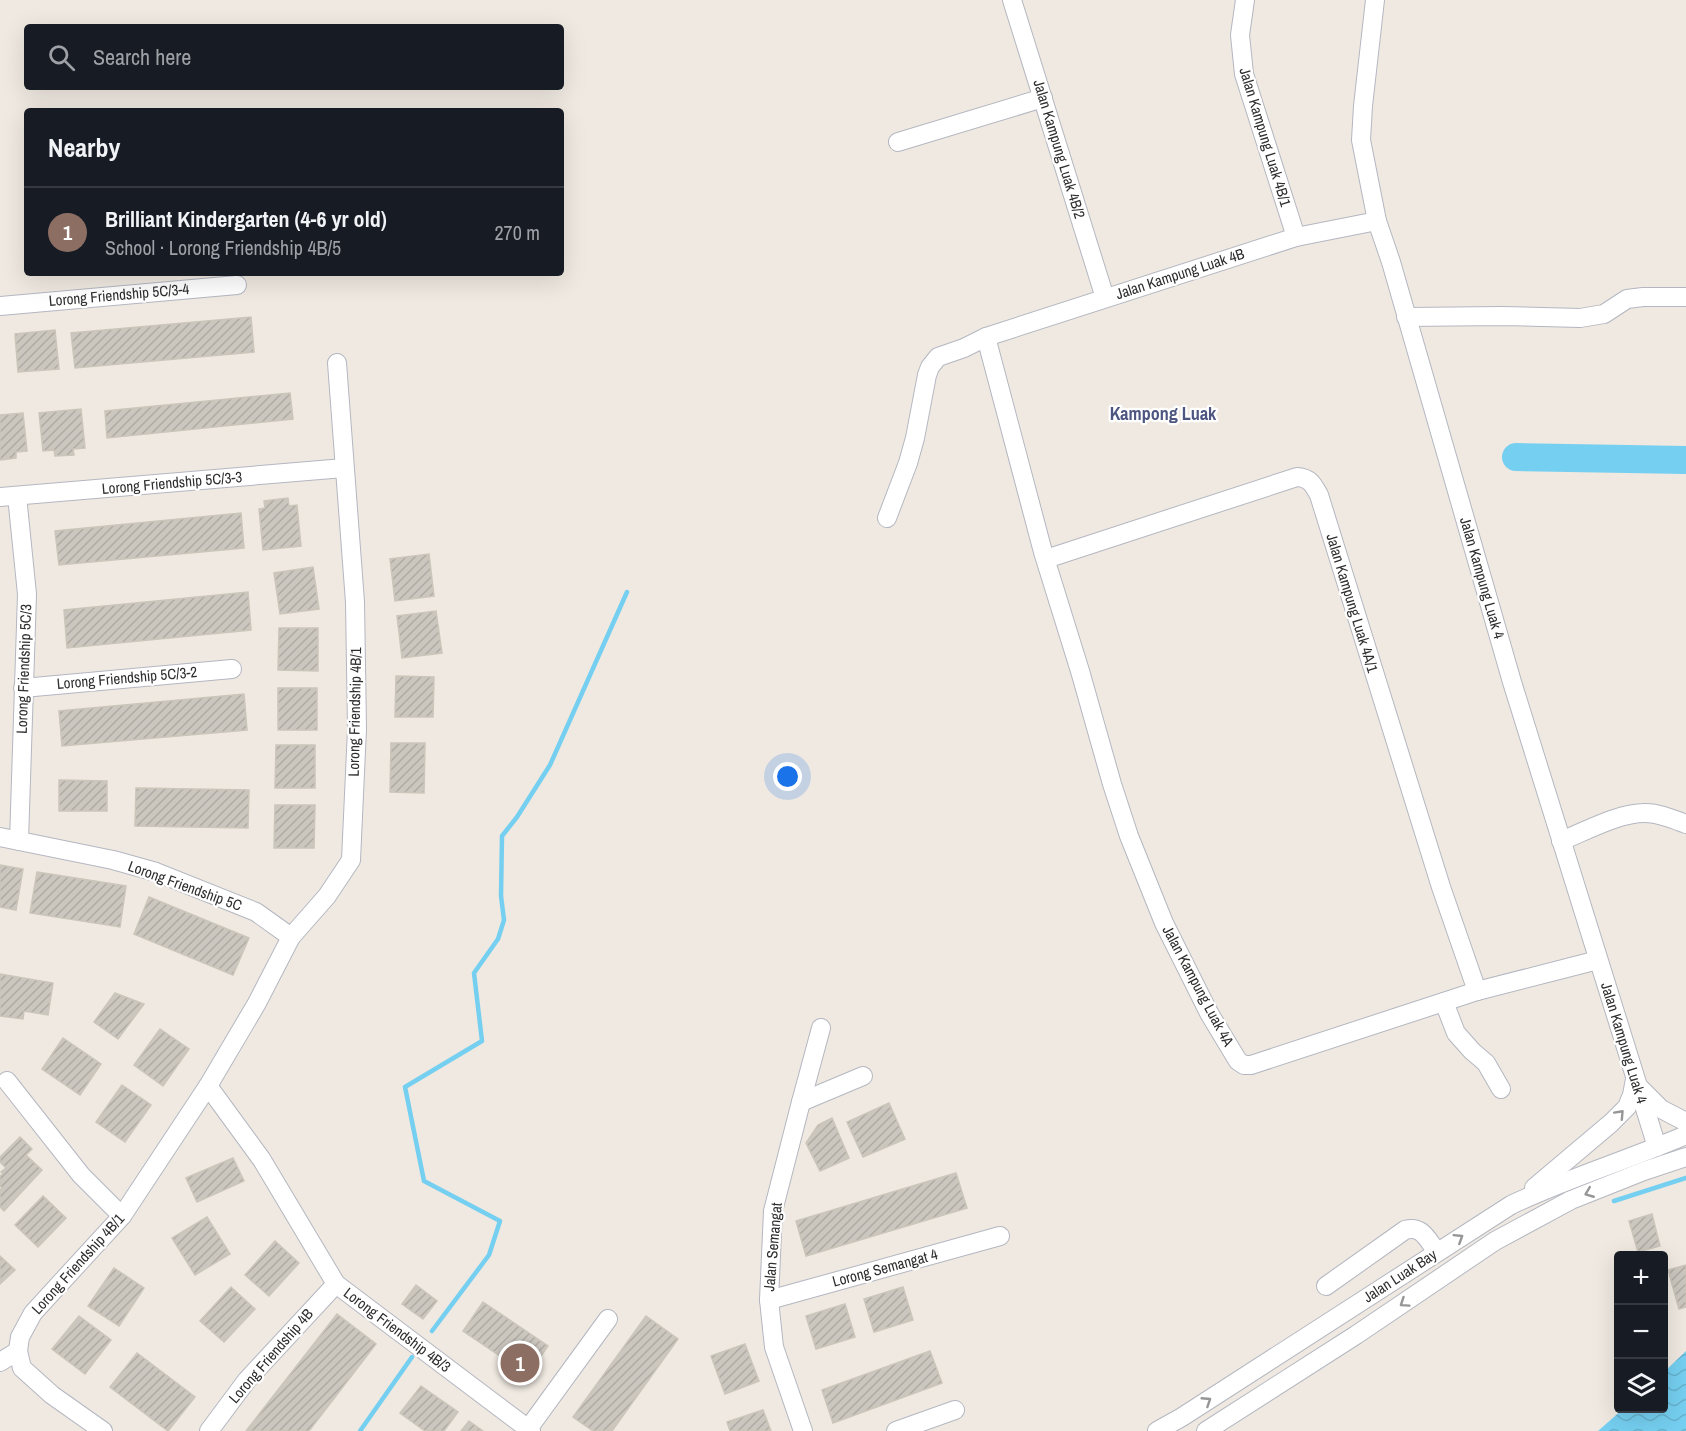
<!DOCTYPE html>
<meta charset="utf-8">
<style>
:root{--surface:#171b24;--page:#242831;--text:#f1f3f6;--muted:#9ea1a6;--line:#363941;--accent:#0b8043}
body{margin:0;font-family:"Archivo Narrow",sans-serif;background:var(--page);color:var(--text)}
.controls{position:absolute;right:18px;bottom:18px;display:grid;overflow:hidden;border-radius:6px;box-shadow:0 6px 24px #0002}
.controls button{width:54px;height:54px;display:grid;place-items:center;padding:0;border:0;border-bottom:2px solid var(--line);background:var(--surface);color:var(--text);font:30px sans-serif}
.you{position:absolute;left:788px;top:777px;width:21px;height:21px;margin:-15px;border:4px solid #fff;border-radius:50%;background:#1a73e8;box-shadow:0 0 0 9px #1a73e833}
.badge{display:grid;place-items:center;width:39px;height:39px;border-radius:50%;background:var(--accent);color:#fff;font-size:20px;font-weight:700}
.pin{position:absolute;translate:-50% -50%;border:3px solid #fff;box-shadow:0 2px 6px #0006}
.list{margin:0;padding:0;list-style:none}
h2{display:flex;justify-content:space-between;align-items:center;height:78px;margin:0;padding:0 24px;font-size:26px}
h2 small{font-size:20px;font-weight:400;color:var(--muted)}
.list li{display:grid;grid-template-columns:39px 1fr auto;gap:18px;align-items:center;box-sizing:border-box;height:90px;padding:0 24px;border-top:2px solid var(--line)}
.list b{display:block;font-size:22px;white-space:nowrap}
.list p{margin:0;font-size:20px;white-space:nowrap;color:var(--muted)}
.list em{font-size:20px;font-style:normal;color:var(--muted)}
.icon{flex:none;width:33px;height:33px;fill:none;stroke:currentColor;stroke-width:2;stroke-linecap:round;stroke-linejoin:round}
.map{position:relative;flex:none;width:1686px;height:1431px;overflow:hidden}
.search{position:absolute;background:var(--surface);box-shadow:0 6px 24px #0002;left:24px;top:24px;width:540px;height:66px;display:flex;align-items:center;gap:15px;box-sizing:border-box;padding:0 21px;border-radius:6px;color:var(--muted);font-size:22px}
.panel{position:absolute;background:var(--surface);box-shadow:0 6px 24px #0002;left:24px;top:108px;width:540px;height:168px;border-radius:6px}
.map>svg:first-child{display:block}
.water{fill:url(#water-waves)}
.lines{fill:none;stroke-linecap:round;stroke-linejoin:round}
.stream{stroke:#75cff0;stroke-width:4.5}
.river{stroke:#75cff0;stroke-width:28}
.building{fill:url(#building-hatch);stroke:#cbc5ba;stroke-width:1.5}
.minor-casing{stroke:#b4b7c1;stroke-width:20}
.minor{stroke:#fff;stroke-width:18}
.oneway{stroke:#969696}
.labels{text-anchor:middle;stroke-width:4.5;stroke-linejoin:round;paint-order:stroke}
.street-label{font-size:15px;fill:#2e2e2e;stroke:#fff}
.quarter-label{font-size:18px;font-weight:bold;fill:#4d5680;stroke:#fff}
</style>
<div class="map">
<svg width="1686" height="1431" viewBox="0 0 1686 1431">
<defs>
<pattern id="water-waves" width="16" height="10" patternUnits="userSpaceOnUse" patternTransform="scale(1.5)"><rect width="16" height="10" fill="#75cff0"/><path d="M0 5q4-4 8 0t8 0" fill="none" stroke="#66b2ce"/></pattern>
<pattern id="building-hatch" width="6" height="6" patternUnits="userSpaceOnUse" patternTransform="scale(1.5)"><rect width="6" height="6" fill="#cbc7bf"/><path d="M-1 1l2-2M0 6l6-6M5 7l2-2" fill="none" stroke="#afaba4"/></pattern>
</defs>
<rect width="100%" height="100%" fill="#efe9e1"/>
<polygon class="water" points="1686,1351 1686,1431 1598,1431 1623,1409 1664,1408 1664,1372"/>
<g class="lines">
<g class="stream">
<polyline points="1614,1201 1686,1178"/>
<polyline points="432,1331 489,1255 500,1221 424,1181 405,1087 482,1041 474,973 498,939 504,920 501,896 502,836 517,817 550,765 627,592"/>
<polyline points="360,1431 412,1357"/>
</g>
<polyline class="river" points="1516,457 1686,460"/>
</g>
<g class="building">
<polygon points="251,317 254,352 75,368 71,333"/>
<polygon points="55,330 59,369 18,372 15,334"/>
<polygon points="290,393 293,419 107,438 105,411"/>
<polygon points="81,409 85,448 73,449 74,455 55,456 54,450 43,451 39,413"/>
<polygon points="23,413 27,451 16,452 16,458 0,460 0,415"/>
<polygon points="288,498 289,506 297,505 301,546 263,550 259,509 265,508 264,501"/>
<polygon points="241,513 244,548 59,565 55,531"/>
<polygon points="429,554 434,596 395,601 390,559"/>
<polygon points="313,567 319,609 280,614 274,573"/>
<polygon points="248,592 251,630 67,648 64,610"/>
<polygon points="436,611 442,653 402,658 397,616"/>
<polygon points="279,628 318,628 318,671 278,670"/>
<polygon points="396,676 434,677 433,717 395,717"/>
<rect x="278" y="688" width="39" height="42"/>
<polygon points="244,694 247,730 62,746 59,711"/>
<polygon points="391,743 425,743 424,793 390,792"/>
<polygon points="276,745 315,745 315,788 275,788"/>
<polygon points="59,780 107,781 107,811 59,811"/>
<polygon points="136,788 249,790 248,828 135,826"/>
<polygon points="275,805 315,805 314,848 274,848"/>
<polygon points="0,865 23,869 16,910 0,907"/>
<polygon points="37,872 126,886 120,927 30,913"/>
<polygon points="149,897 249,938 233,975 134,934"/>
<polygon points="0,974 53,983 48,1015 24,1011 23,1019 0,1016"/>
<polygon points="115,993 144,1004 118,1039 94,1022"/>
<polygon points="160,1029 189,1049 163,1086 134,1065"/>
<polygon points="63,1038 101,1064 80,1095 42,1069"/>
<polygon points="122,1085 151,1105 125,1142 96,1122"/>
<polygon points="889,1103 905,1139 863,1157 847,1122"/>
<polygon points="832,1118 849,1158 820,1171 806,1143 818,1125"/>
<polygon points="20,1137 32,1149 26,1155 42,1170 4,1211 0,1207 0,1190 2,1188 0,1186 0,1176 3,1174 1,1172 6,1168 0,1162 0,1157"/>
<polygon points="233,1158 244,1181 197,1202 186,1178"/>
<polygon points="956,1173 967,1208 806,1256 796,1221"/>
<polygon points="43,1196 66,1218 38,1247 15,1225"/>
<polygon points="1652,1214 1660,1246 1638,1252 1629,1221"/>
<polygon points="207,1217 230,1254 195,1275 172,1238"/>
<polygon points="275,1241 299,1263 269,1296 245,1275"/>
<polygon points="0,1256 15,1270 0,1284"/>
<polygon points="1686,1265 1686,1307 1679,1309 1668,1270"/>
<polygon points="114,1268 144,1288 119,1326 88,1306"/>
<polygon points="416,1285 437,1301 423,1319 402,1304"/>
<polygon points="231,1287 255,1309 224,1342 200,1321"/>
<polygon points="903,1287 913,1320 874,1332 864,1299"/>
<polygon points="483,1302 548,1346 528,1375 463,1331"/>
<polygon points="845,1304 855,1337 816,1349 806,1316"/>
<polygon points="337,1314 376,1344 309,1431 246,1431"/>
<polygon points="79,1316 111,1340 85,1374 52,1349"/>
<polygon points="646,1316 678,1339 612,1431 593,1431 573,1417"/>
<polygon points="745,1344 759,1381 725,1394 711,1356"/>
<polygon points="930,1351 942,1383 833,1423 822,1390"/>
<polygon points="137,1353 195,1397 168,1431 110,1387"/>
<polygon points="421,1386 458,1412 444,1431 425,1431 400,1413"/>
<polygon points="763,1410 771,1431 730,1431 727,1422"/>
<polygon points="469,1421 483,1431 461,1431"/>
</g>
<g class="lines">
<defs>
<g id="minor">
<polyline points="1012,0 1105,298"/>
<polyline points="1245,0 1240,35 1244,74 1296,237"/>
<polyline points="1375,0 1363,106 1361,140 1377,221 1391,262 1512,682 1657,1147"/>
<polyline points="898,142 1043,98"/>
<polyline points="0,306 237,285"/>
<polyline points="1406,317 1502,316 1580,318 1604,314 1627,299 1643,297 1686,297"/>
<polyline points="986,337 1043,552 1080,671 1112,784 1129,836 1164,923 1209,1013 1238,1061 1244,1065 1251,1065 1477,991 1598,960"/>
<polyline points="17,496 27,594 19,841"/>
<polyline points="0,497 344,468"/>
<polyline points="887,518 908,463 915,438 927,375 930,367 938,357 964,348 986,337 1296,237 1377,221"/>
<path d="M1046,559L1297,477C1310,478 1313,484 1319,495L1441,887L1477,991"/>
<polyline points="23,688 232,669"/>
<polyline points="0,837 113,860 156,872 256,912 291,937"/>
<path d="M1561,841C1586,831 1618,813 1645,813C1659,813 1673,819 1686,824"/>
<polyline points="1444,1002 1456,1033 1472,1051 1486,1063 1501,1089"/>
<polyline points="7,1081 81,1175 122,1216"/>
<polyline points="208,1086 262,1160 336,1284 531,1431"/>
<polyline points="1640,1088 1661,1109 1686,1122"/>
<polyline points="801,1102 863,1076"/>
<polyline points="1534,1188 1611,1123 1627,1107 1632,1095 1635,1079"/>
<path d="M1326,1286L1405,1230C1422,1225 1427,1239 1437,1252"/>
<polyline points="769,1300 1000,1236"/>
<polyline points="0,1362 18,1351"/>
<polyline points="528,1429 608,1319"/>
<polyline points="103,1431 52,1395 22,1368 18,1351 20,1337 33,1313 122,1216 208,1086 257,1003 291,937 327,896 351,860 357,729 355,602 337,363"/>
<polyline points="209,1431 247,1380 336,1284"/>
<polyline points="803,1431 774,1347 769,1300 773,1211 801,1102 821,1028"/>
<polyline points="896,1431 955,1410"/>
<path d="M1157,1431L1182,1417L1511,1205C1568,1178 1628,1160 1686,1135"/>
<polyline points="1206,1431 1356,1335 1495,1241 1571,1200 1644,1171 1686,1157"/>
</g>
</defs>
<use href="#minor" class="minor-casing"/>
<use href="#minor" class="minor"/>
</g>
<defs><path id="oneway-chevron" d="M-2-3.5L2.5 0L-2 3.5" fill="none" stroke-width="1.6" stroke-linecap="round" stroke-linejoin="round" transform="scale(1.5)"/></defs>
<g class="oneway">
<use href="#oneway-chevron" transform="translate(1620 1114) rotate(-47)"/>
<use href="#oneway-chevron" transform="translate(1589 1193) rotate(158)"/>
<use href="#oneway-chevron" transform="translate(1459 1238) rotate(-32)"/>
<use href="#oneway-chevron" transform="translate(1404 1303) rotate(146)"/>
<use href="#oneway-chevron" transform="translate(1207 1401) rotate(-33)"/>
</g>
<g class="labels">
<g class="street-label">
<text transform="translate(1265 137) rotate(73)" y="5">Jalan Kampung Luak 4B/1</text>
<text transform="translate(1059 149) rotate(73)" y="5">Jalan Kampung Luak 4B/2</text>
<text transform="translate(1180 274) rotate(-18)" y="5">Jalan Kampung Luak 4B</text>
<text transform="translate(119 295) rotate(-5)" y="5">Lorong Friendship 5C/3-4</text>
<text transform="translate(172 483) rotate(-5)" y="5">Lorong Friendship 5C/3-3</text>
<text transform="translate(1482 578) rotate(74)" y="5">Jalan Kampung Luak 4</text>
<text transform="translate(1352 603) rotate(73)" y="5">Jalan Kampung Luak 4A/1</text>
<text transform="translate(24 669) rotate(-88)" y="5">Lorong Friendship 5C/3</text>
<text transform="translate(127 678) rotate(-5)" y="5">Lorong Friendship 5C/3-2</text>
<text transform="translate(355 712) rotate(-89)" y="5">Lorong Friendship 4B/1</text>
<text transform="translate(185 886) rotate(20)" y="5">Lorong Friendship 5C</text>
<text transform="translate(1198 986) rotate(62)" y="5">Jalan Kampung Luak 4A</text>
<text transform="translate(1624 1043) rotate(73)" y="5">Jalan Kampung Luak 4</text>
<text transform="translate(773 1247) rotate(-85)" y="5">Jalan Semangat</text>
<text transform="translate(78 1264) rotate(-48)" y="5">Lorong Friendship 4B/1</text>
<text transform="translate(885 1268) rotate(-15)" y="5">Lorong Semangat 4</text>
<text transform="translate(1400 1276) rotate(-33)" y="5">Jalan Luak Bay</text>
<text transform="translate(397 1330) rotate(37)" y="5">Lorong Friendship 4B/3</text>
<text transform="translate(271 1356) rotate(-49)" y="5">Lorong Friendship 4B</text>
</g>
<g class="quarter-label">
<text x="1163" y="420">Kampong Luak</text>
</g>
</g>
</svg>
<div class="controls">
<button>+</button>
<button>−</button>
<button><svg class="icon" aria-label="layers" viewBox="0 0 24 24"><path d="M12 4l9 5-9 5-9-5zM3 14l9 5 9-5"/></svg></button>
</div>
<div class="you"></div>
<div class="pin badge" style="left:520px;top:1363px;background:#8d6e63">1</div>
<div class="search"><svg class="icon" aria-label="search" viewBox="0 0 24 24"><circle cx="10" cy="10" r="6"/><path d="M15 15l6 6"/></svg>Search here</div>
<section class="panel">
<h2>Nearby<small></small></h2>
<ul class="list">
<li><span class="badge" style="background:#8d6e63">1</span><div><b>Brilliant Kindergarten (4-6 yr old)</b><p>School · Lorong Friendship 4B/5</p></div><em>270 m</em></li>
</ul>
</section>
</div>
